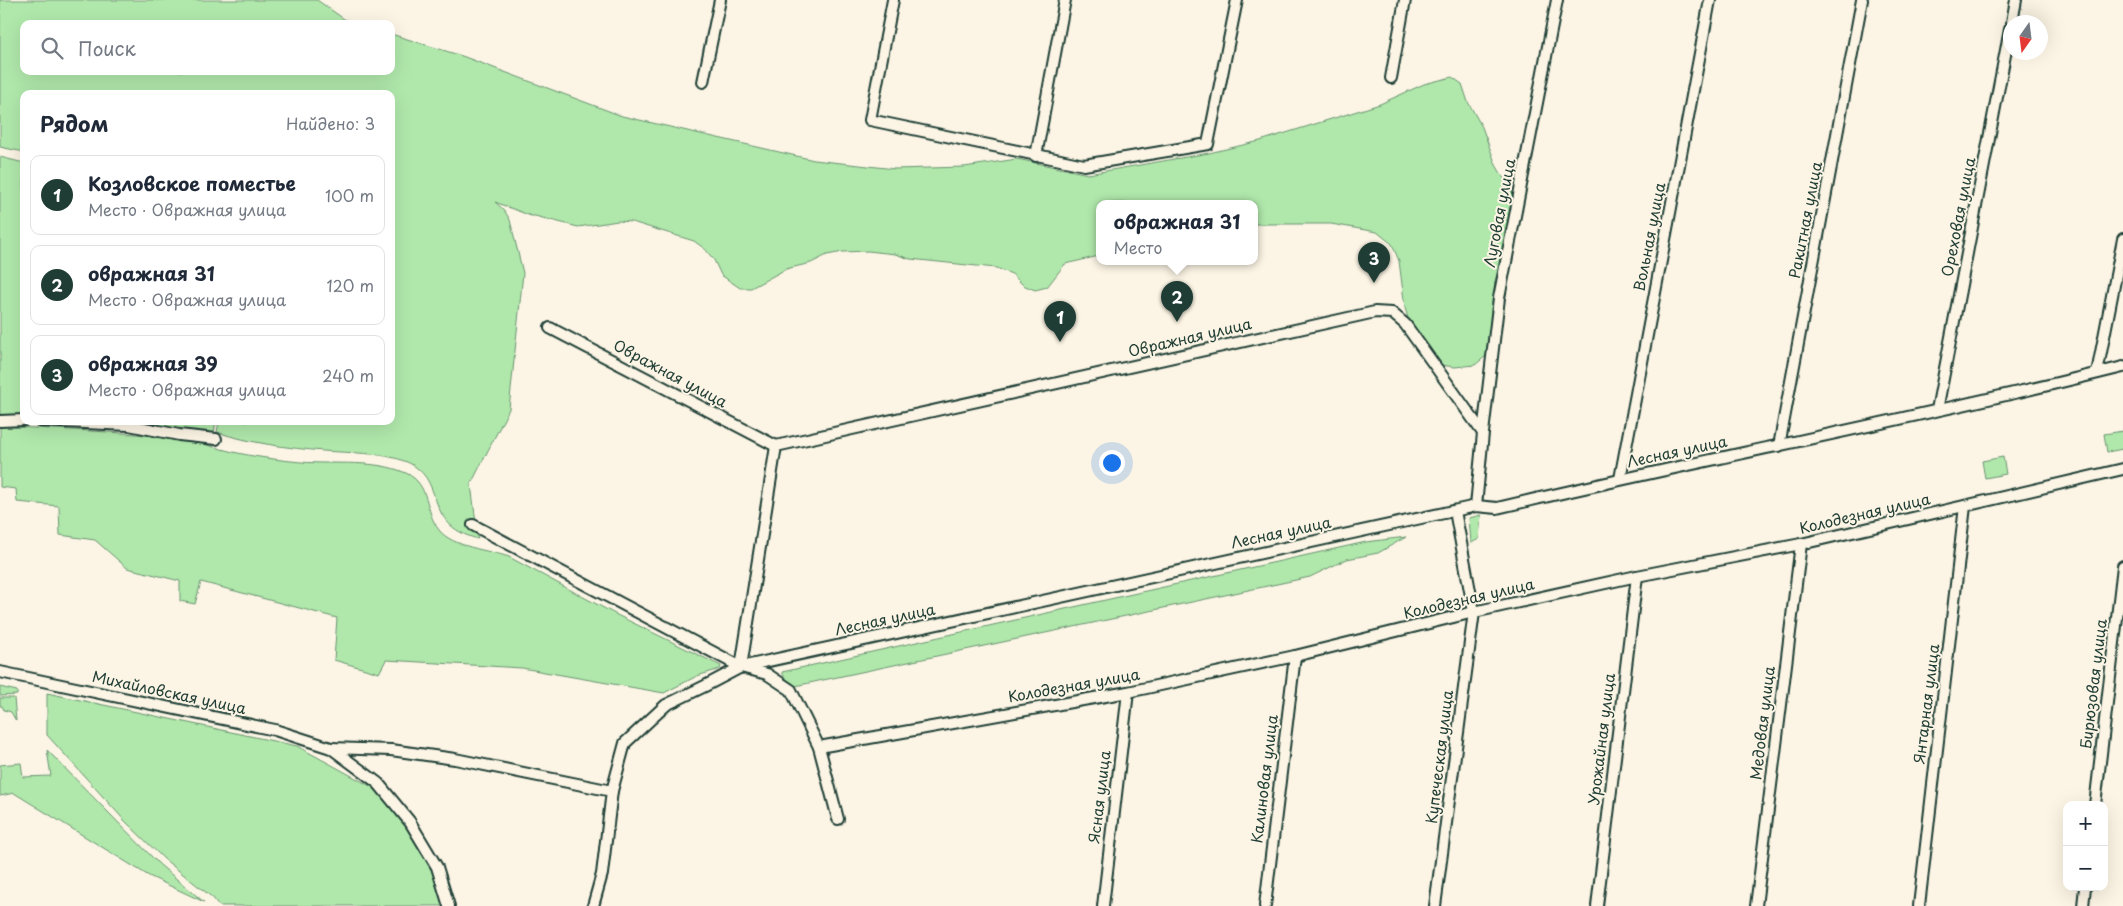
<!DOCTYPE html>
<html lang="ru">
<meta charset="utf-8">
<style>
:root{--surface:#fff;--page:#f6f6f7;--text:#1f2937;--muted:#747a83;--line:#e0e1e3;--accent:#1f3d34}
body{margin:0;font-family:"Playpen Sans",sans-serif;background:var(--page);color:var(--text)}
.controls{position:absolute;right:15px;bottom:15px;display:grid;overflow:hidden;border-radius:10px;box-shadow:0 5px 20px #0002}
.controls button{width:45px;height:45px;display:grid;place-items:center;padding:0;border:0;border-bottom:1px solid var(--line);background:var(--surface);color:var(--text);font:25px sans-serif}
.compass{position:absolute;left:2003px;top:15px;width:45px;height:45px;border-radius:50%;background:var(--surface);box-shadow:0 5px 20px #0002;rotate:194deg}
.you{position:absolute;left:1111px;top:462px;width:18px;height:18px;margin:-12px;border:4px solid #fff;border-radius:50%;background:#1a73e8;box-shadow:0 0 0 8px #1a73e833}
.badge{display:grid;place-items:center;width:32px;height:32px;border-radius:50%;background:var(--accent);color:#fff;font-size:16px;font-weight:700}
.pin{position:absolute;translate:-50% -41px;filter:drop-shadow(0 1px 2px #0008)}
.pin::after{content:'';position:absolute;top:26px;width:18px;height:15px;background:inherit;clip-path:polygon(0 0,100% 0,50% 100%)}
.popup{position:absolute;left:1096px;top:200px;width:162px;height:65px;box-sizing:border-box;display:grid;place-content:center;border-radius:10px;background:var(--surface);filter:drop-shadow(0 1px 4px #0005);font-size:16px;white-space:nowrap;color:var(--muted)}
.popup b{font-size:19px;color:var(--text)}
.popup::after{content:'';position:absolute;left:50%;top:100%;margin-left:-10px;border:10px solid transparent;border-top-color:var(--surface)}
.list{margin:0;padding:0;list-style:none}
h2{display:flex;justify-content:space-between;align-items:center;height:65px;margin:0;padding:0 20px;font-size:21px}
h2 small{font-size:16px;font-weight:400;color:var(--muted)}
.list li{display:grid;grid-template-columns:32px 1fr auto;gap:15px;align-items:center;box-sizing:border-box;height:80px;margin:0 10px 10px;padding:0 10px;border:1px solid var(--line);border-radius:10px}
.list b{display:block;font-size:19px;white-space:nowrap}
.list p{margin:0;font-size:16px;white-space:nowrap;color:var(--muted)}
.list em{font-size:16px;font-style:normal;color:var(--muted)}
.icon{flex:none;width:28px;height:28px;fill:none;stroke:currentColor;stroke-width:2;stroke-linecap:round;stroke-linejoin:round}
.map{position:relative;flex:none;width:2123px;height:906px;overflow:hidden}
.search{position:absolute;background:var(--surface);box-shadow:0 5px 20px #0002;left:20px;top:20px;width:375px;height:55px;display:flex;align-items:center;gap:12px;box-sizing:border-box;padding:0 18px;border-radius:10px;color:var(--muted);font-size:19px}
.panel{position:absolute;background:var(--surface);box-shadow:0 5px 20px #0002;left:20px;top:90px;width:375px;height:335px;border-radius:10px}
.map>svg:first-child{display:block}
.green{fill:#b0e8ab;stroke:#689270}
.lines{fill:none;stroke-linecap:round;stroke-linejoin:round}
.minor-casing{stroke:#1f3d34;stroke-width:14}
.minor{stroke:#fcf5e5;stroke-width:10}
.labels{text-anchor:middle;stroke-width:4;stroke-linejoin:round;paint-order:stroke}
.street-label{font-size:15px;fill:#1f3d34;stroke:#fcf5e5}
</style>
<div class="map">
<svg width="2123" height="906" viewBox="0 0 2123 906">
<rect width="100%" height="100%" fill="#fcf5e5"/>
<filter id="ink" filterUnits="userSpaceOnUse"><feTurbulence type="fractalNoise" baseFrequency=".02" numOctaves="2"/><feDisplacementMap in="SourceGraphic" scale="10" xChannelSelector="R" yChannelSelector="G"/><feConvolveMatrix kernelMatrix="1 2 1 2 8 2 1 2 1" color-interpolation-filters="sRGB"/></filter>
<g filter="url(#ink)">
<g class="green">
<path d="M0,0H317L344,19L359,24H24V71H391V34L462,56L622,116L814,160L895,169L964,167L1017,159L1088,174L1209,153L1260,141L1380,104L1424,84L1452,77L1462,84L1468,102L1482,127L1496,165L1513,194L1512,219L1507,242L1495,281L1493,324L1487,355L1475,365L1455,367L1440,365L1410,325L1405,308L1399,261L1392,244L1377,232L1331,224H1255L1254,203H1100L1099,256L1065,264L1047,287L1035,290L1023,285L1012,274L996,268L910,259L895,254L868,251L843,252L827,255L811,263L786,269L751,288H740L721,275L714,260L705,249L694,241L632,222L618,221L578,227L535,216H531L495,202L504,210L510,220L523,273L509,409L471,484L478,539C421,524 448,481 407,462C383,452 348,453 323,451C288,448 250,443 217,432L219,421H391V94H24V152L0,147Z"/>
<polygon points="0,157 24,163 24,417 0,416"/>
<polygon points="124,421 216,421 213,439"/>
<path d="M0,426C60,430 122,431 182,439C199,442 216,448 233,452C255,457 279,460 301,462C335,465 374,459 406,473C431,485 424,511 439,530C452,547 489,550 509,557L615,614L721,666L720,669L697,676L664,693L522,668L386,660L379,673L334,660L337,618L201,582L195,604L180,601V581L127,568L95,540L60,535L59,506L17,502L16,489L0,487Z"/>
<polygon points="2123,431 2123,449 2107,452 2104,434"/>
<polygon points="2003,457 2006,474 1985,478 1982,461"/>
<polygon points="1481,515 1479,539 1471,543 1469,518"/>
<polygon points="1406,537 1378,553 1347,559 1310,577 795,686 785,678 782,672 1366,542"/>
<polygon points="0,687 17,691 17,695 0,696"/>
<polygon points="47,693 297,746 374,788 404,824 433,871 443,906 219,906 213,898 164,859 125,821 47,735"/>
<polygon points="0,698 14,698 16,721 11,712 4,710 2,706 0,706"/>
<polygon points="47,750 160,865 204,902 149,876 14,793 0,796 0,765 21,763 23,777 51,776"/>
</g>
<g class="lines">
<defs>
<g id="minor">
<polyline points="893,0 870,120 1084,165 1208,144 1237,0"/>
<polyline points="2012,22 2016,0"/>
<polyline points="1391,78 1405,0"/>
<polyline points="703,82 720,0"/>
<polyline points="1036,156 1065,0"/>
<polyline points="550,328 776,446"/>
<polyline points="2097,373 2123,239"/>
<polyline points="1937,410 2010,29"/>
<polyline points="0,421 24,420"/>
<polyline points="40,421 129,425 179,435 216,439"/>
<polyline points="1483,433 1499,298 1557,0"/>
<polyline points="1779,446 1862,0"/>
<polyline points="1620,479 1710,0"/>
<polyline points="473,525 741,667 767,674 791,690 819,747 838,819"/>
<polyline points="741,667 776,446 1375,312 1392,313 1405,324 1483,433 1476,506"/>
<polyline points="0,672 275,730 331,748 378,783 410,822 437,867 449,906"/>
<polyline points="819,747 1128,692 1295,656 1474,612 1637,576 1801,544 2123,469"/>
<polyline points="331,748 391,750 455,759 612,791"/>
<polyline points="2095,805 2123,566"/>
<path d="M593,906L602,874L612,791L625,743L666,705L705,686L741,667L1476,506L1497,508C1705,459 1915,419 2123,367"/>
<polyline points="1103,906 1128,692"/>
<polyline points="1265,906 1295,656"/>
<polyline points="1435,906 1474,612 1455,511"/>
<polyline points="1597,906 1637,576"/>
<polyline points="1756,906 1801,544"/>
<polyline points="1919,906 1965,506"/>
<polyline points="2083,906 2085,887"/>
</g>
</defs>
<use href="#minor" class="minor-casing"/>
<use href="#minor" class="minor"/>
</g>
</g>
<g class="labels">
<g class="street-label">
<text transform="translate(1500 213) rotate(-79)" y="5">Луговая улица</text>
<text transform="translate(1959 217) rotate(-79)" y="5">Ореховая улица</text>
<text transform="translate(1806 220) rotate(-79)" y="5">Ракитная улица</text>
<text transform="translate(1650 237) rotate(-79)" y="5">Вольная улица</text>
<text transform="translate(1190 338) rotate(-13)" y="5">Овражная улица</text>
<text transform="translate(670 374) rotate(28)" y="5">Овражная улица</text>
<text transform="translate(1677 452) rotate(-12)" y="5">Лесная улица</text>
<text transform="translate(1865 514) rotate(-13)" y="5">Колодезная улица</text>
<text transform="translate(1281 533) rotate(-12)" y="5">Лесная улица</text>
<text transform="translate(1469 599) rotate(-13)" y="5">Колодезная улица</text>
<text transform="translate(885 620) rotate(-12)" y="5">Лесная улица</text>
<text transform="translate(2094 684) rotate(-83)" y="5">Бирюзовая улица</text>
<text transform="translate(1074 686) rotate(-10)" y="5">Колодезная улица</text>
<text transform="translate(169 693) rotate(12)" y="5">Михайловская улица</text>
<text transform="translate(1927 704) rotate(-83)" y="5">Янтарная улица</text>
<text transform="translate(1763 723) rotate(-83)" y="5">Медовая улица</text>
<text transform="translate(1602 739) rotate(-83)" y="5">Урожайная улица</text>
<text transform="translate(1440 757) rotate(-83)" y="5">Купеческая улица</text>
<text transform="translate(1265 779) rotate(-83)" y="5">Калиновая улица</text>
<text transform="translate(1100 797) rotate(-83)" y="5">Ясная улица</text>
</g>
</g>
</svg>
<div class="controls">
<button>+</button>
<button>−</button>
</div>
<svg class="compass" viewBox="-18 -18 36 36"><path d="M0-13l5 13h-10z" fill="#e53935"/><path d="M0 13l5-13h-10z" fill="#747a83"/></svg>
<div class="you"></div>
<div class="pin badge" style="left:1060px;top:342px">1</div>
<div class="pin badge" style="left:1177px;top:322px">2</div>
<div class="popup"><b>овражная 31</b>Место</div>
<div class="pin badge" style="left:1374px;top:283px">3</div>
<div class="search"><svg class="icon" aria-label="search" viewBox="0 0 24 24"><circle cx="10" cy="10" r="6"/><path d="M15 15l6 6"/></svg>Поиск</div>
<section class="panel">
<h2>Рядом<small>Найдено: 3</small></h2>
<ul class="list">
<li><span class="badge">1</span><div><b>Козловское поместье</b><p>Место · Овражная улица</p></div><em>100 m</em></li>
<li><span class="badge">2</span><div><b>овражная 31</b><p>Место · Овражная улица</p></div><em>120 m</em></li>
<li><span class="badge">3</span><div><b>овражная 39</b><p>Место · Овражная улица</p></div><em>240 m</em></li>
</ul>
</section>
</div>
